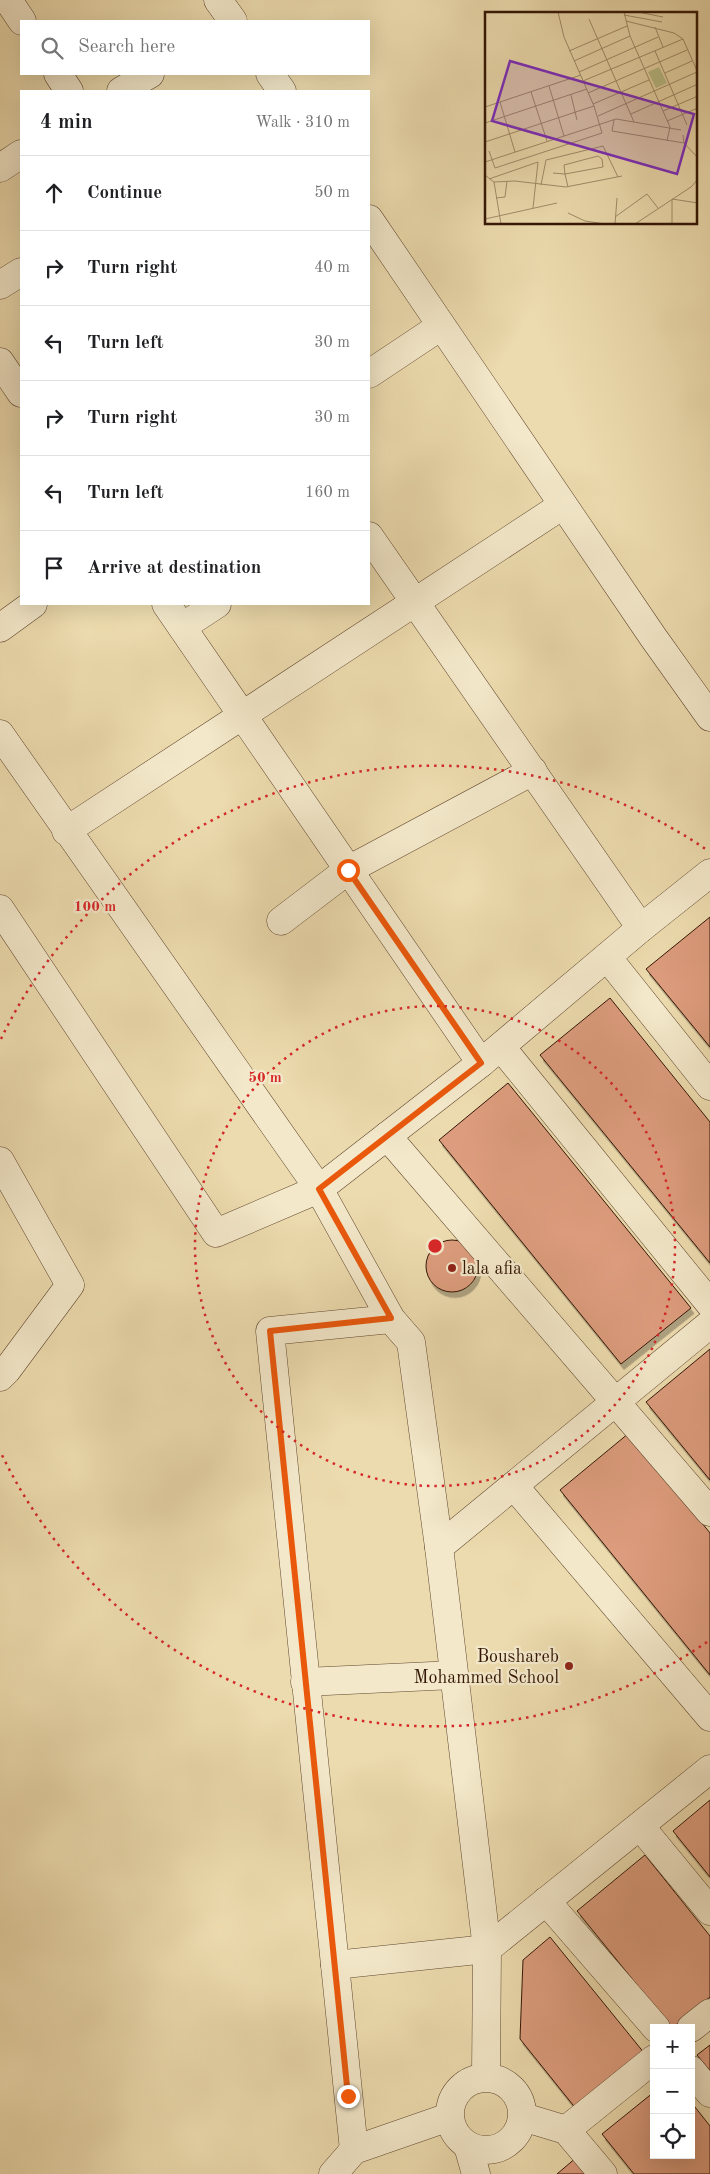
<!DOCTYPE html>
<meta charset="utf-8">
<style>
:root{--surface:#fff;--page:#f2f2f2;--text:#202124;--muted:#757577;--line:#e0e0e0}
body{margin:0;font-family:"Old Standard TT",serif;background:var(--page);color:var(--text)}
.controls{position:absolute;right:15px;bottom:15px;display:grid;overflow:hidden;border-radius:0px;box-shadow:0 5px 20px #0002}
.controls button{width:45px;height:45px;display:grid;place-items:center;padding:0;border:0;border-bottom:1px solid var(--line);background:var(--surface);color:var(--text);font:25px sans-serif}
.stop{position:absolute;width:15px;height:15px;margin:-11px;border:4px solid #ea580c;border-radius:50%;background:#fff}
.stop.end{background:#ea580c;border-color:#fff;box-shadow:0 1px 5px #0008}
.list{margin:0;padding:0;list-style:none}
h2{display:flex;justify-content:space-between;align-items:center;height:65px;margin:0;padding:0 20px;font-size:21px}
h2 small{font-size:16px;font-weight:400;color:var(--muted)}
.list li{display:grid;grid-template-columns:32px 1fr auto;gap:15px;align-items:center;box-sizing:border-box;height:75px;padding:0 20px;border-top:1px solid var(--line)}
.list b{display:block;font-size:19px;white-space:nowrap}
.list em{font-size:16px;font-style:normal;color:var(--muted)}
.icon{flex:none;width:28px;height:28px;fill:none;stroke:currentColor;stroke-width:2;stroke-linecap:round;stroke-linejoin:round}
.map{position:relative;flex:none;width:710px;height:2174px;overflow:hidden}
.search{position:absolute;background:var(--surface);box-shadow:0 5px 20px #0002;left:20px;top:20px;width:350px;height:55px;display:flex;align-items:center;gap:12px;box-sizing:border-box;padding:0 18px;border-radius:0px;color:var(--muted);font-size:19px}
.panel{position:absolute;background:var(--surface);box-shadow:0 5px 20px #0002;left:20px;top:90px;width:350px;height:515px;border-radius:0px}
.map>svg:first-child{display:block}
.building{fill:#dc9c7d;stroke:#331605;filter:url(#shadow)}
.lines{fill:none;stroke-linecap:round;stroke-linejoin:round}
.minor-casing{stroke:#61472f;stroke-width:29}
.minor{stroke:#f3e8ca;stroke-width:28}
.route{stroke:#ea580c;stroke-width:6}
.ring{fill:none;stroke:#d62828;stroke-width:2.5;stroke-dasharray:2.5 5}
.poi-dot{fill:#8f2418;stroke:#f3e8ca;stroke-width:2}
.labels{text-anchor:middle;stroke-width:4.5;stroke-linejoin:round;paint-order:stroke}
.poi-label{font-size:18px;fill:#331605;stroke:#f3e8ca;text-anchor:start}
.inset-road{fill:none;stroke:#a28c6a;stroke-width:1}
.view{fill:#7b2cbf;fill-opacity:0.15;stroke:#7b2cbf;stroke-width:2.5}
.inset-edge{fill:none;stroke:#331605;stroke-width:2.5}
.centre{fill:#d62828;stroke:#f3e8ca;stroke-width:2.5}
.ring-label{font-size:15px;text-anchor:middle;font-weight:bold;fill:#d62828;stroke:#f3e8ca;stroke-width:4.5;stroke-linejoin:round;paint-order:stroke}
</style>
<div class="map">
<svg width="710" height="2174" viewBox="0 0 710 2174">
<defs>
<filter id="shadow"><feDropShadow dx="3" dy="5.5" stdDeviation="0" flood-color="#0004"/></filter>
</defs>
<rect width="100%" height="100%" fill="#ecdbae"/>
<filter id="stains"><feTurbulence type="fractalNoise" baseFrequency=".004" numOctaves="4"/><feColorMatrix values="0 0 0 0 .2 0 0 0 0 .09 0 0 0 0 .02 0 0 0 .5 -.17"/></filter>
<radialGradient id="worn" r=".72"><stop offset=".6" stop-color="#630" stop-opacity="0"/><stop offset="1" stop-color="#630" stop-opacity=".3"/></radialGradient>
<g class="building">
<polygon points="710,917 710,1047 646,969"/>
<polygon points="610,998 710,1122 710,1263 540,1055"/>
<polygon points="508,1083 691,1308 621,1364 439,1140"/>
<circle cx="452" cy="1266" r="26"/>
<polygon points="710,1349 710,1480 646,1402"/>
<polygon points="629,1433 710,1533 710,1675 560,1490"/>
<polygon points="710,1800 710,1877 673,1831"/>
<polygon points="645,1855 710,1936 710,1997 672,2028 577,1911"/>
<polygon points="550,1937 645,2054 577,2110 520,2039 523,1960"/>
<polygon points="710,2045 710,2071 697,2055"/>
<polygon points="654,2092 654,2155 691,2155 691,2102 710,2126 710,2174 634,2174 602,2134"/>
<polygon points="577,2157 590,2174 557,2174"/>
</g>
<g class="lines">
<defs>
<g id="minor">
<polyline points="8,0 22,21"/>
<polyline points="218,0 233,21"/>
<polyline points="58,74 69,91"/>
<polyline points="270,74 282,91"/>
<polyline points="121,91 150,74"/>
<polyline points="0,168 21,154"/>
<polyline points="369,219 653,637 710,717"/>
<polyline points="0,285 21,272"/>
<polyline points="0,362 21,393"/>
<polyline points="369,374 441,326"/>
<polyline points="369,536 641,928"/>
<polyline points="166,604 481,1063"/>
<polyline points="182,627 217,604"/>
<polyline points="0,628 33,604"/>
<polyline points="0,734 319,1189 391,1319 411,1342 439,1547 487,1949 486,2077"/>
<polyline points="66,831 563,505"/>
<polyline points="0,909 216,1233 319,1189 481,1063 641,928 710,873"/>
<polyline points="281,921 348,870 533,771"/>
<polyline points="607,957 710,1086"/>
<polyline points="501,1047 710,1304"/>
<polyline points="387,1136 710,1512"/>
<polyline points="0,1161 70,1285 7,1370 0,1377"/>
<polyline points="514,1486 710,1717"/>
<polyline points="439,1547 710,1324"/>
<polyline points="305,1682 454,1675"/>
<polyline points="640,1826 710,1911"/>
<polyline points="546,1901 656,2028"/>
<polyline points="335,1965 487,1949 710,1769"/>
<polyline points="691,2028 710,2013"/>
<polyline points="691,2070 710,2093"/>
<circle cx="486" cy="2114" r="36"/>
<polyline points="523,2117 566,2130 603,2174"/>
<polyline points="566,2130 654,2059"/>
<polyline points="468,2146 476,2174"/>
<polyline points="354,2150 270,1331 391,1319"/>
<polyline points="333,2174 354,2150 449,2117"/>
</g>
</defs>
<use href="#minor" class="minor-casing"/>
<use href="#minor" class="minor"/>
</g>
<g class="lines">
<polyline class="route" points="348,2096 270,1331 391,1318 319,1189 481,1063 348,870"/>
</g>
<g class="ring">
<circle cx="435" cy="1246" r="240"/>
<path d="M707 1642A481 481 0 0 1 1 1453M1 1039A481 481 0 0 1 707 850"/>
</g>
<g class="poi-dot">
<circle cx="452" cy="1268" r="5"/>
<circle cx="569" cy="1666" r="5"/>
</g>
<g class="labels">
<g class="poi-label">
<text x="462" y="1274">lala afia</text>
<text x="559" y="1662" text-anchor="end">Boushareb<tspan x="559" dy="21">Mohammed School</tspan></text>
</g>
</g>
<g transform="translate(485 12)">
<rect width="212" height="212" fill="#ecdbae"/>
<path d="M174,55L182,71L171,76L163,60Z" fill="#babf88"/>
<path class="inset-road" d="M139,0L145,24L185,115L182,129M153,0L178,5M139,3L177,10M104,7L149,110M141,9L189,21L198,27L213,61M170,15L178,35M84,39L142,14M170,39L202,113M89,49L145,24M94,60L173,25M180,61L207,49M98,69L198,27M64,74L79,124M46,80L62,129M103,81L202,38M86,83L92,108M15,90L30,140M108,92L164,68M0,95L96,63M178,99L213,84M146,102L213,72M113,104L212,60M129,108L127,119L199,131M182,109L213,96M0,111L102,77M198,123L199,131L213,146M0,130L109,94M4,139L10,156L117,121L109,94L79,25L73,0M0,150L131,107L196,118M68,161L80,162L79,153L113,144L117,147L118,155L80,162L83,175M0,163L9,170L16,212M4,167L53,150L48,196M9,170L30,169L81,175L137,164M56,173L61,148L118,134L133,165M11,186L20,185L22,169M83,201L100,209L120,212M130,205L162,182L173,196M0,207L72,191M130,212L132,186M150,212L206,175L213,167M187,212V187L213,191"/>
<path class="view" d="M25,49L209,102L192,162L7,109Z"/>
<rect width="212" height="212" class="inset-edge"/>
</g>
<circle cx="435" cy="1246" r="8" class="centre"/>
<g class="ring-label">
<text x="95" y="911">100 m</text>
<text x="265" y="1082">50 m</text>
</g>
<rect width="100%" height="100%" filter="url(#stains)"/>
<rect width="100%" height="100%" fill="url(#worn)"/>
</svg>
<div class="controls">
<button>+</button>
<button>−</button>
<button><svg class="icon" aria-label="locate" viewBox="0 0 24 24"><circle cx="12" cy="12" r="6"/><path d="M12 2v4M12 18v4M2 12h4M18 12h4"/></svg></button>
</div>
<div class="stop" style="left:348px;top:870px"></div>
<div class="stop end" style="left:348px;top:2096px"></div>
<div class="search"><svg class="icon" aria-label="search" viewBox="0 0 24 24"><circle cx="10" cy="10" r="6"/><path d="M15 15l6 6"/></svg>Search here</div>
<section class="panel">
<h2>4 min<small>Walk · 310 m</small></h2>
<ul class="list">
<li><svg class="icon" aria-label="ahead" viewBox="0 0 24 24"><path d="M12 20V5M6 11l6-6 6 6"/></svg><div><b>Continue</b></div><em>50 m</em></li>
<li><svg class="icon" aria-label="right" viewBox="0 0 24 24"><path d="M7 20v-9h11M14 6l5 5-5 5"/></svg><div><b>Turn right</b></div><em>40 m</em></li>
<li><svg class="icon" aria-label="left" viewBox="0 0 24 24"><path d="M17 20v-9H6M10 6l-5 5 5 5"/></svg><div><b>Turn left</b></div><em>30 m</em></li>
<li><svg class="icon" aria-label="right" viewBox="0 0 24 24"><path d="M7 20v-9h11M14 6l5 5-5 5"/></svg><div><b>Turn right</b></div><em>30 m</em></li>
<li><svg class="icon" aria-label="left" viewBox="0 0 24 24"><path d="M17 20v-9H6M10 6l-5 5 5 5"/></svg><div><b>Turn left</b></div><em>160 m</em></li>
<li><svg class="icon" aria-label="arrive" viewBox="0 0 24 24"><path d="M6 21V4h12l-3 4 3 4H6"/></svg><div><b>Arrive at destination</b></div></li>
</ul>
</section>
</div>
